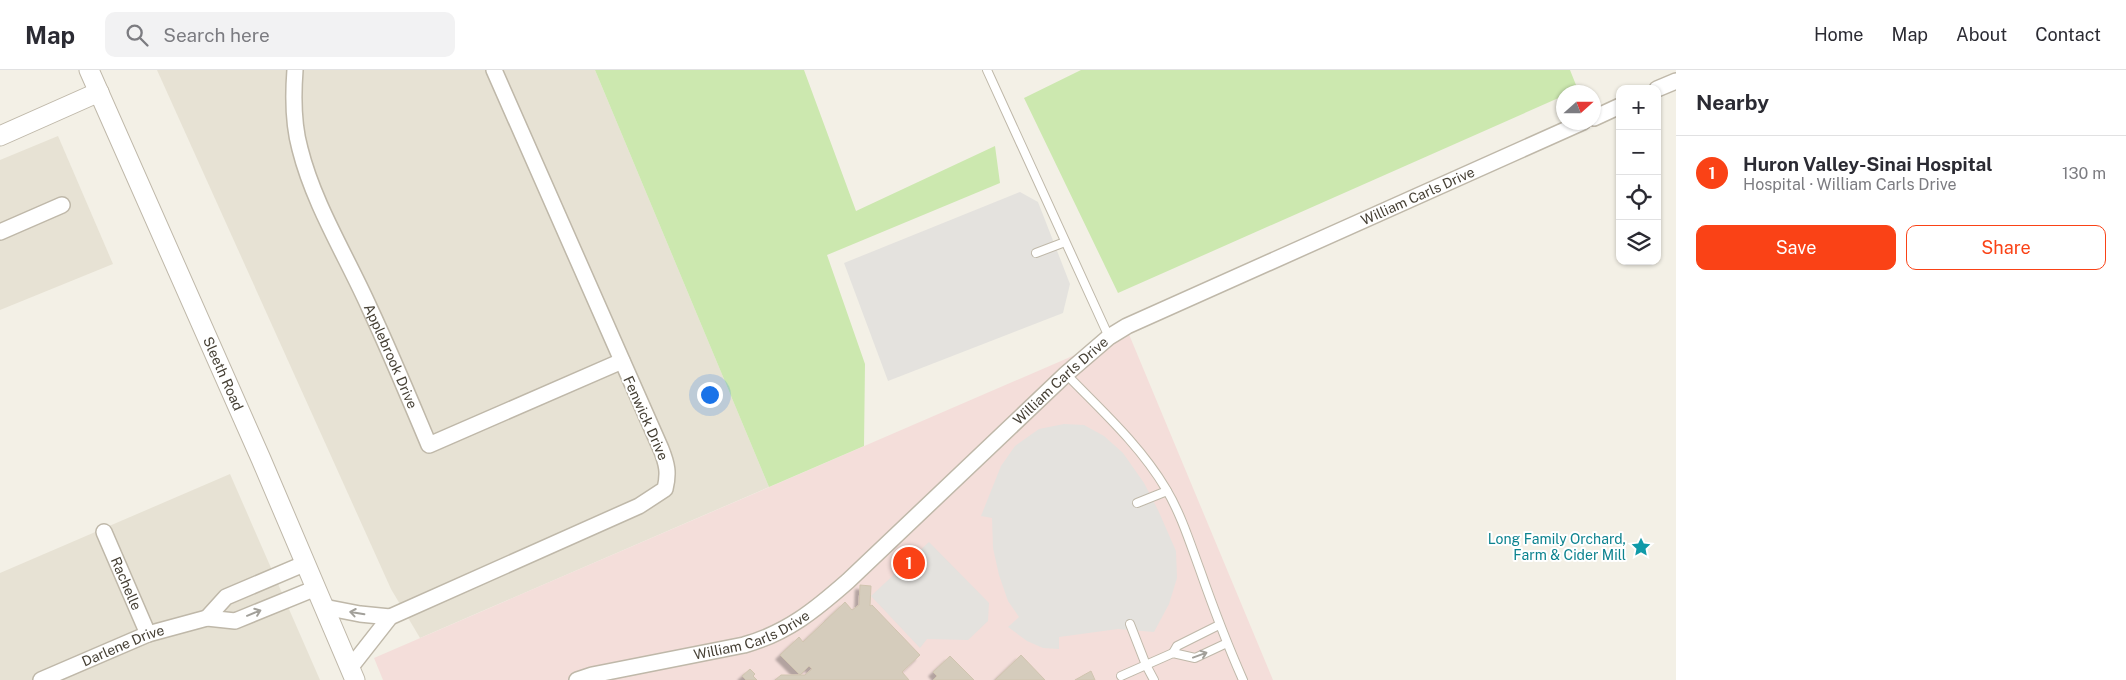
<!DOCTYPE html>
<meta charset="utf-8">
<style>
:root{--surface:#fff;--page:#f2f2f3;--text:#2b2b33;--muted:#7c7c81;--line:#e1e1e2;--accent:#fa4216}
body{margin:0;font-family:"Public Sans",sans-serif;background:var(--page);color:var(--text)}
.controls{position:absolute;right:15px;top:15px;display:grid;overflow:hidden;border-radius:10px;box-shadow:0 1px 4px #0004}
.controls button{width:45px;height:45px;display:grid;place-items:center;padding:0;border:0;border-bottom:1px solid var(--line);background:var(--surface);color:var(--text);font:25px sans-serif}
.compass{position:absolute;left:1556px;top:15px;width:45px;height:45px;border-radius:50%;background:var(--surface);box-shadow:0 1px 4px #0004;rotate:69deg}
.you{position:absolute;left:709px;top:324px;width:18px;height:18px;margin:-12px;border:4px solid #fff;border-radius:50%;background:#1a73e8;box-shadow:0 0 0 8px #1a73e833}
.badge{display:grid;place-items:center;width:32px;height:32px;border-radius:50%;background:var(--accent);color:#fff;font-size:16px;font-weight:700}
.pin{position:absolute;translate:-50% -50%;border:2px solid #fff;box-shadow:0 1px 5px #0006}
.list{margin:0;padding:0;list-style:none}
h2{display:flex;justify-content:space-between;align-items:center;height:65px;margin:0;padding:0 20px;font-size:21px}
h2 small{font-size:16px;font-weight:400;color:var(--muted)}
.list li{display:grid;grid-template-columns:32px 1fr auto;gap:15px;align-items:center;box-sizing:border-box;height:75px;padding:0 20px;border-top:1px solid var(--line)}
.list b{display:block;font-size:19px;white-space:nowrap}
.list p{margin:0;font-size:16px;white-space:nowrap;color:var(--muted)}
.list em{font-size:16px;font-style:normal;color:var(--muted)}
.actions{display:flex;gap:10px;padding:15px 20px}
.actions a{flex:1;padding:11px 0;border:1px solid var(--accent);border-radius:10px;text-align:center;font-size:18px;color:var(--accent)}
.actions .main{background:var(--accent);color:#fff}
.icon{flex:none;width:28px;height:28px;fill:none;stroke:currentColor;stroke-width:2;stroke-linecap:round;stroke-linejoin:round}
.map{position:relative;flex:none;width:1676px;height:610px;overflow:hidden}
header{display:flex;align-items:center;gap:30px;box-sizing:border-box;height:70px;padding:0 25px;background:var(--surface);border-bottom:1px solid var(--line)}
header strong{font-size:24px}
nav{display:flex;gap:28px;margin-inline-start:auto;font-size:18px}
.search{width:350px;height:45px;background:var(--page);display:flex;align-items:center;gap:12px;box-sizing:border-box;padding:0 18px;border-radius:10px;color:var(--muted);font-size:19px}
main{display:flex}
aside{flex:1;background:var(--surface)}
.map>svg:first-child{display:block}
.residential{fill:#e7e2d4}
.medical{fill:#f4deda}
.green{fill:#cce8af}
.parking{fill:#e4e2de}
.building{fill:#d5ccbc;stroke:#d0c4af;filter:url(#shadow)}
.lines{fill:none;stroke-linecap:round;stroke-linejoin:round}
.service-casing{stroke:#bfb8a9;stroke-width:10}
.minor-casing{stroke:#bfb8a9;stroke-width:18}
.tertiary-casing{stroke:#bfb8a9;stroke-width:21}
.service{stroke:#fff;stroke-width:8}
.minor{stroke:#fff;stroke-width:15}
.tertiary{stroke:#fff;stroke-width:19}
.oneway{stroke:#a2a09a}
.labels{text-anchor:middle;stroke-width:4;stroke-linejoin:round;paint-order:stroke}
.street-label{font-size:14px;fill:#464035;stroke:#fff}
.culture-label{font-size:14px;fill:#0d838f;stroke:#fff;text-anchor:end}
</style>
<header>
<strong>Map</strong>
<div class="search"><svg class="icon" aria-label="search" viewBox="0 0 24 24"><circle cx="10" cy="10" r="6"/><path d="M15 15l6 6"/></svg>Search here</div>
<nav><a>Home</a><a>Map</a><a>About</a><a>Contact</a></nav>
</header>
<main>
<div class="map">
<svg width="1676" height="610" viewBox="0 0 1676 610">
<defs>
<filter id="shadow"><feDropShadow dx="-4.5" dy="4.5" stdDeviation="1" flood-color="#0004"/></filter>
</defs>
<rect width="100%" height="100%" fill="#f3f0e6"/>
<g class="residential">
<polygon points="157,0 595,0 769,417 420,568 391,519"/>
<polygon points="58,66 113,194 0,240 0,90"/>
<polygon points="230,404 320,610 0,610 0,503"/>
</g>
<polygon class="medical" points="1128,262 1273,610 383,610 374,588"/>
<g class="green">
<polygon points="595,0 804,0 856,141 995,76 1000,113 827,185 865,294 864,376 769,417"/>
<polygon points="1081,0 1570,0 1578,20 1572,22 1564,22 1563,26 1118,223 1024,28"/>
</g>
<g class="parking">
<polygon points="1020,122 1038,132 1070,214 1063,243 888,311 844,193"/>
<polygon points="1064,354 1084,355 1104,366 1123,383 1144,413 1158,440 1176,481 1177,508 1169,534 1154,562 1118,559 1059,567 1059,579 1043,578 1027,571 1008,557 1019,547 1008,531 999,505 993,478 992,448 981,446 1001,396 1015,376 1039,359"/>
<polygon points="929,472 989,533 988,551 968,570 927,569 920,578 871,526"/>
</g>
<g class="building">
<polygon points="860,515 871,516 870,536 872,535 920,585 902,602 909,610 775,610 781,605 805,605 812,599 809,596 800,605 780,585 799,567 803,572 845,532 852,540 859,535"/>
<polygon points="1021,585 1045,610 995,610"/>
<polygon points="950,586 974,610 933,610 937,606 933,602"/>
<polygon points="750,599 755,604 753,606 757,610 746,610 742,606"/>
<polygon points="1091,601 1095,610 1075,610"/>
</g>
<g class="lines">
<defs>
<g id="service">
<polyline points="987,0 1109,267"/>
<polyline points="1036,183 1065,172"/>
<path d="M1066,304C1101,340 1140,375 1166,419C1181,444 1190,473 1200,500C1213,537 1227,574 1243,610"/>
<polyline points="1137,433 1167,421"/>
<polyline points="1130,554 1146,595 1154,610"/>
<polyline points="1173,583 1177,576 1219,555"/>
<polyline points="1121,606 1173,583 1195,588 1227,573"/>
</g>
<g id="minor">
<path id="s1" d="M295,0C293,26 293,54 300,79C314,135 347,187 370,239C391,284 410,330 429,375L622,291"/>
<polyline points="1657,19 1676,11"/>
<polyline points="1594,48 1620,36"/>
<polyline points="0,162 62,135"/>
<path id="s2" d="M104,462L148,564"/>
<polyline points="324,537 360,544 390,547"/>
<polyline points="207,548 226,527 306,493"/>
<path d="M350,598L390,547L639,436L665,419C669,403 667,394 661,379L494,0"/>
<path id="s3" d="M41,610L148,564L207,548L235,551L316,518"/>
<path id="s4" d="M577,610L592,605L744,575C787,563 815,540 848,511L1066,304L1109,267L1127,256L1583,52"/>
</g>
<g id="tertiary">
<path id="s5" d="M89,0L261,389L355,610"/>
<polyline points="0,66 99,22"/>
</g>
</defs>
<use href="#service" class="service-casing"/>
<use href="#minor" class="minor-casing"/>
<use href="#tertiary" class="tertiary-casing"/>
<use href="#service" class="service"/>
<use href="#minor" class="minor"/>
<use href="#tertiary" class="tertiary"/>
</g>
<defs><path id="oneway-shaft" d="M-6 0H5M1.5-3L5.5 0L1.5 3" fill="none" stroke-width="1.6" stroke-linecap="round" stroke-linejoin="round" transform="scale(1.25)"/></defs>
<g class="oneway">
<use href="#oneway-shaft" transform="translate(254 543) rotate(-22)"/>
<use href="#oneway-shaft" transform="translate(357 543) rotate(-171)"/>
<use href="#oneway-shaft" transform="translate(1200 585) rotate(-20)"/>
</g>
<defs>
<symbol id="sight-bare" viewBox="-9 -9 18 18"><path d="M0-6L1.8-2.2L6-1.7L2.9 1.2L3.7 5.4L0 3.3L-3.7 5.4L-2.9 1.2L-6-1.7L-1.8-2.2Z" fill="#0f9aa8" stroke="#fff" stroke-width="2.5" paint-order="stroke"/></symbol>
</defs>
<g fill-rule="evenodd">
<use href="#sight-bare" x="1627" y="463" width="28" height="28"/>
</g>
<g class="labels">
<g class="street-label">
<text dy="5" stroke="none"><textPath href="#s4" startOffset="991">William Carls Drive</textPath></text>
<text dy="5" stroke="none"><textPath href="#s1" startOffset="306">Applebrook Drive</textPath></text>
<text dy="5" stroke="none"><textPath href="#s5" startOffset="332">Sleeth Road</textPath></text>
<text dy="5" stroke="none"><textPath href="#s4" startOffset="586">William Carls Drive</textPath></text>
<text transform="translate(646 348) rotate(66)" y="5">Fenwick Drive</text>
<text dy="5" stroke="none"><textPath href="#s2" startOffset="56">Rachelle</textPath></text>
<text dy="5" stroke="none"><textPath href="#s4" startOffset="181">William Carls Drive</textPath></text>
<text dy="5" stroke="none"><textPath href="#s3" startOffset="89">Darlene Drive</textPath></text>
</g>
<g class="culture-label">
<text x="1626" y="474">Long Family Orchard,<tspan x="1626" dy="16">Farm &amp; Cider Mill</tspan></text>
</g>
</g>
</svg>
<div class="controls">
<button>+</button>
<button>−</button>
<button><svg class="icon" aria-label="locate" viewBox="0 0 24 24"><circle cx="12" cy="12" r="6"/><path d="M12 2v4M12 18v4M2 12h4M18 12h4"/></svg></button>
<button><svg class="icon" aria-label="layers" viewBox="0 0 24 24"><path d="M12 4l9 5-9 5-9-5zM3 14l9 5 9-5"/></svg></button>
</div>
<svg class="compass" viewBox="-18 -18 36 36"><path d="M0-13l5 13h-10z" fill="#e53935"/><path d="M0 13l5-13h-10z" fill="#7c7c81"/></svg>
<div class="you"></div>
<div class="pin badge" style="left:909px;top:493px">1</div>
</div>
<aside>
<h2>Nearby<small></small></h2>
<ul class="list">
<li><span class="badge">1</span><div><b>Huron Valley-Sinai Hospital</b><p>Hospital · William Carls Drive</p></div><em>130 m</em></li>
</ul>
<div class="actions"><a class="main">Save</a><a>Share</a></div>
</aside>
</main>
